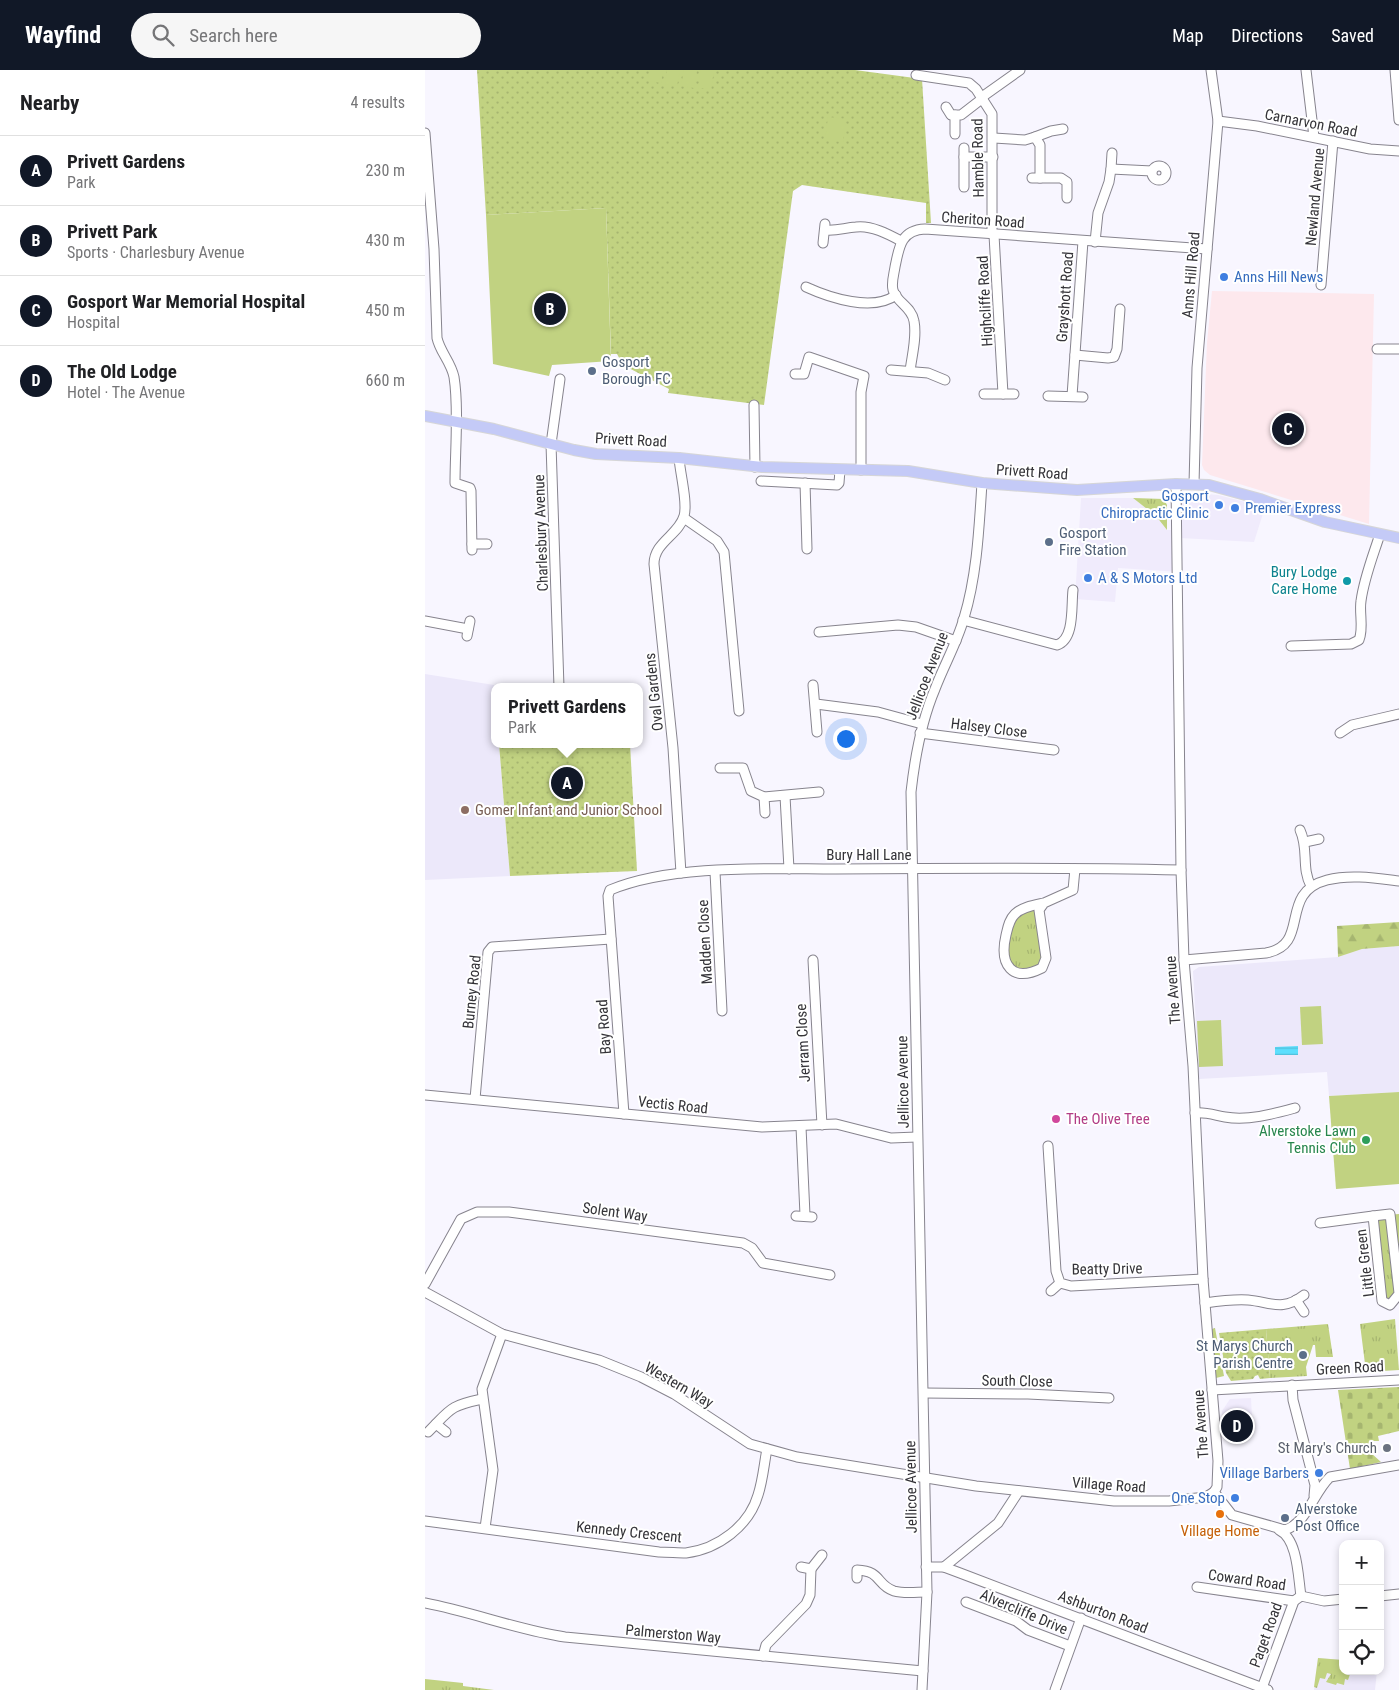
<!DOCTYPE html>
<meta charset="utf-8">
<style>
:root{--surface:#fff;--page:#f6f6f6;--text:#202124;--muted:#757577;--line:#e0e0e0;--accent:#111827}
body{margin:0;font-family:"Roboto Condensed",sans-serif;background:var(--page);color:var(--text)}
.controls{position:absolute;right:15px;bottom:15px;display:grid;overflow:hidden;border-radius:10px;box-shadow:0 2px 8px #0003}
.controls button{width:45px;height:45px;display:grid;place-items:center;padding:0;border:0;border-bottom:1px solid var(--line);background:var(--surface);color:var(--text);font:25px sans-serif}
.you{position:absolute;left:420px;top:668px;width:18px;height:18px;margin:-12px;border:4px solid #fff;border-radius:50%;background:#1a73e8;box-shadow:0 0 0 8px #1a73e833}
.badge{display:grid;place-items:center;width:32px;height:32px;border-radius:50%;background:var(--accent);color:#fff;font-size:16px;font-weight:700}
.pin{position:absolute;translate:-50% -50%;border:2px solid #fff;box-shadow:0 1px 5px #0006}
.popup{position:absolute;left:66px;top:613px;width:152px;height:65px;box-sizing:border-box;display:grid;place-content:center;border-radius:10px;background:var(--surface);filter:drop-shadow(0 1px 4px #0005);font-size:16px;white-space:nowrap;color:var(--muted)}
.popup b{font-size:19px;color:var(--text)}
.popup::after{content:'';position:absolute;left:50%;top:100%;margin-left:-10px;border:10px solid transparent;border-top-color:var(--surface)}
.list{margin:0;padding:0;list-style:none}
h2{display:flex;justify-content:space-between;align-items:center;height:65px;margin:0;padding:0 20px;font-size:21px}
h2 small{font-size:16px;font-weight:400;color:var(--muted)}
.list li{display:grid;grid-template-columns:32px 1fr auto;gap:15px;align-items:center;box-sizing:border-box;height:70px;padding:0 20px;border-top:1px solid var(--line)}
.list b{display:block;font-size:19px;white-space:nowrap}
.list p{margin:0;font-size:16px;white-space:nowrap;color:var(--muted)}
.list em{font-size:16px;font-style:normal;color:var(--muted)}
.icon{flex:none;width:28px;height:28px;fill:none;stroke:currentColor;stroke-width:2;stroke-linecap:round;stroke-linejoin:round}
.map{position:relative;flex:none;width:974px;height:1620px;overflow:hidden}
header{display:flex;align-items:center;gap:30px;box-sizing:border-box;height:70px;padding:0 25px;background:var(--accent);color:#fff}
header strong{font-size:24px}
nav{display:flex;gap:28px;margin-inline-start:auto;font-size:18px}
.search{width:350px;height:45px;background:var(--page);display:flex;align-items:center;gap:12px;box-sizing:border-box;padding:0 18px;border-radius:28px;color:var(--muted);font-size:19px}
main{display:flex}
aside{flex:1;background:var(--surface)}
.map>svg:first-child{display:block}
.commercial{fill:#f0ebfc}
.built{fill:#ece8fa}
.medical{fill:#fde8ed}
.grass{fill:url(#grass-tufts)}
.forest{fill:url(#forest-firs)}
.cemetery{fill:url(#cemetery-stones)}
.park{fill:url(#park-dots)}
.garden{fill:#c1d281}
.water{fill:url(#water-rules)}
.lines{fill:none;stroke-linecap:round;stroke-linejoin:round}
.minor-casing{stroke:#87848e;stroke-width:11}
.major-casing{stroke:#d6d6d7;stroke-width:12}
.minor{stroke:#fff;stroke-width:9}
.major{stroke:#c4caf7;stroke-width:10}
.shop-dot{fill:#3f7fe0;stroke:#fff;stroke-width:2}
.service-dot{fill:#5c6f8a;stroke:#fff;stroke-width:2}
.culture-dot{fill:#0f9aa8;stroke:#fff;stroke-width:2}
.education-dot{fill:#8d6e63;stroke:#fff;stroke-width:2}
.hotel-dot{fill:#d1479c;stroke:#fff;stroke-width:2}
.leisure-dot{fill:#2e9e5b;stroke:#fff;stroke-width:2}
.worship-dot{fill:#6b7280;stroke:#fff;stroke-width:2}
.food-dot{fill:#e8710a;stroke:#fff;stroke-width:2}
.labels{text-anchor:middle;stroke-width:4;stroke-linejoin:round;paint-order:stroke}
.street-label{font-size:15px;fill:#343338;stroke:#fff}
.shop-label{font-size:15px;fill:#366cbe;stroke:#fff;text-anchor:start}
.service-label{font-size:15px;fill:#4e5e75;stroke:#fff;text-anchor:start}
.culture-label{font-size:15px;fill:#0d838f;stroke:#fff;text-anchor:end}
.education-label{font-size:15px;fill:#785e54;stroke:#fff;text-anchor:start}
.hotel-label{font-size:15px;fill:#b23c85;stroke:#fff;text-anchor:start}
.leisure-label{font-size:15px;fill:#27864d;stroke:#fff;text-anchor:end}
.worship-label{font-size:15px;fill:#5b616d;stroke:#fff;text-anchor:end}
.food-label{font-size:15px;fill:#c56008;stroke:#fff}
</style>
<header>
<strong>Wayfind</strong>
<div class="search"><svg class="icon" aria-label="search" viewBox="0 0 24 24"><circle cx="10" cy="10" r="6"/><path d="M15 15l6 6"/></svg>Search here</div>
<nav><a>Map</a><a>Directions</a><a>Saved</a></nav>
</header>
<main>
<aside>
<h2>Nearby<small>4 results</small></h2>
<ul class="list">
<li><span class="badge">A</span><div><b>Privett Gardens</b><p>Park</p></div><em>230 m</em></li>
<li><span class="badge">B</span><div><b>Privett Park</b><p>Sports · Charlesbury Avenue</p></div><em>430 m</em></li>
<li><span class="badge">C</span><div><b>Gosport War Memorial Hospital</b><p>Hospital</p></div><em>450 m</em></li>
<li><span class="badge">D</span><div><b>The Old Lodge</b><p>Hotel · The Avenue</p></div><em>660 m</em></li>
</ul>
</aside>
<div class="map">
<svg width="974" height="1620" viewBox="0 0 974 1620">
<defs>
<pattern id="grass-tufts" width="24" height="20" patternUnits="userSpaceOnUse" patternTransform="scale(1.25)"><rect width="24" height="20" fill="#c1d281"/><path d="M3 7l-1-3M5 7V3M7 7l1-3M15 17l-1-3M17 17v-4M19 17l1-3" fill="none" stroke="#a6b570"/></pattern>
<pattern id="forest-firs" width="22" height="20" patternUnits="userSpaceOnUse" patternTransform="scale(1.25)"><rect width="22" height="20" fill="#c1d281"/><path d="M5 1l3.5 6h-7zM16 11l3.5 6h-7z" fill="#a6b570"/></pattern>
<pattern id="cemetery-stones" width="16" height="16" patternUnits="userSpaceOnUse" patternTransform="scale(1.25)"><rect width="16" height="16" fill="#c1d281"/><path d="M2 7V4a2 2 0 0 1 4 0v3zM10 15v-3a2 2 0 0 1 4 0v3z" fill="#a6b570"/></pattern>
<pattern id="park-dots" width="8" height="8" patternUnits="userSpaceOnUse" patternTransform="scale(1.25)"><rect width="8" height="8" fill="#c1d281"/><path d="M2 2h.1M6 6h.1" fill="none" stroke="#a6b570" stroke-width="1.8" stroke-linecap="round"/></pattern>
<pattern id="water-rules" width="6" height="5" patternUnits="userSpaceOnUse" patternTransform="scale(1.25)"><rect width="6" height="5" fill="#5cdffd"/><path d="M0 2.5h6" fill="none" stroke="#51c0da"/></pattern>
</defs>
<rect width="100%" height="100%" fill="#f8f6ff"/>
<g class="commercial">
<polygon points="760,422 793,425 840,437 829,472 755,468 755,502 693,498 690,532 650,529 656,428 708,428 731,446 742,460 756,460 757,425"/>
<polygon points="826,1328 828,1366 799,1369 797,1341 805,1329"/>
</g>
<g class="built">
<polygon points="0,604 69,615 70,674 74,674 85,806 0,810"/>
<polygon points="974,876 974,1022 904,1026 902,1002 774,1009 768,901 774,897 913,887 937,879"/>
<polygon points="893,1588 918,1590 918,1601 952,1601 950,1620 889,1620"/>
</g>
<polygon class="medical" points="787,221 949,224 944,454 785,405 779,400 777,395 782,273"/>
<g class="grass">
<polygon points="708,428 739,429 742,435 742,460 731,446"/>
<polygon points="605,839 611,840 618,887 615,895 594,901 585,895 581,871 591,845"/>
<polygon points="974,1144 974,1174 968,1174 973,1221 962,1235 948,1146"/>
<polygon points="970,1249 974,1300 941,1302 935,1254"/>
<polygon points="903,1254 908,1287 891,1287 890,1275 888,1275 881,1297 882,1306 845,1308 841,1259"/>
<polygon points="790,1258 799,1306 791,1308 787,1259"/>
<polygon points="893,1588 918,1590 918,1601 926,1601 923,1610 920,1609 919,1615 912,1613 911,1615 901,1612 906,1604 902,1603 900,1609 895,1608 892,1618 889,1617"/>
<polygon points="0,1609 38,1613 38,1616 69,1620 0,1620"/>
</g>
<polygon class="forest" points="974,852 974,876 937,879 913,887 912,856"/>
<polygon class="cemetery" points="974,1317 974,1361 953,1366 954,1371 945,1371 946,1383 956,1392 925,1399 913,1320"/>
<g class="park">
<polygon points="52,0 430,0 497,9 506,153 501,153 501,133 377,115 368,121 339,335 243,323 244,319 198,295 192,284 186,284 181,138 61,145"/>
<polygon points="74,674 205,674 212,801 85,806"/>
<polygon points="841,1259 845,1308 835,1309 833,1305 830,1306 828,1309 806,1311 801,1303 794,1263"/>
</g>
<g class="garden">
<polygon points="225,0 238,0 236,13 223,11"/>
<polygon points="242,0 255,0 252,16 240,14"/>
<polygon points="259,0 272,0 269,18 256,16"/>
<polygon points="276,0 289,0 286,19 273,18"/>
<polygon points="403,47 421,49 418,72 400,70"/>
<polygon points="181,138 186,291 127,295 124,306 68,294 61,145"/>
<polygon points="896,936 898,974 877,975 875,937"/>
<polygon points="796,950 798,996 774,997 772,951"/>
<polygon points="974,1022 974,1114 911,1119 904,1026"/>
</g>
<polygon class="water" points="873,976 873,985 850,985 850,977"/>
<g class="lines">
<defs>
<g id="minor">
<polyline points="881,0 889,67"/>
<polyline points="970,0 974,50"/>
<polyline points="491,5 544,13 551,19 567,44 567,164"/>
<polyline points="557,27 595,0"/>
<polyline points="521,37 526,45 536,45 558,28"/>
<polyline points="793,51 832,56 945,79 974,81"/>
<path d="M0,63L9,179L12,268C15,282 26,292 29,307C34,338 30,381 30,413L45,418L46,421L47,480"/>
<polyline points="530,64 530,45"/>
<polyline points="610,67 626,61 638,59"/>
<polyline points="569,68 600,70 610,67 615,75 615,108"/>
<polyline points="539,87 568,87"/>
<circle cx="734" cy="103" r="7"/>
<polyline points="686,99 687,83"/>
<polyline points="607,108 636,108 642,112 642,128"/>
<polyline points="539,117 539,78"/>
<path d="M400,160C412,161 419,158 431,157C446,155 463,164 476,171"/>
<polyline points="569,165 578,324"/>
<polyline points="670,172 673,143 684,112 686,99 727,101"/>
<polyline points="398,173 400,154"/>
<polyline points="896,215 908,71"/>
<path d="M381,217C405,228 448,242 471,225"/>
<polyline points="952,279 974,279"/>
<polyline points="650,285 683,288 689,287 692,279 695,239"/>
<polyline points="466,300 503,303 520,310"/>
<path d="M485,301C487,285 492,267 489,251C487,237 471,232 468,220C466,213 469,204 470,197C474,177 476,160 500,159L782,179"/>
<polyline points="370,304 379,304 384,287 439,306 436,322 436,400"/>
<polyline points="559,324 589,324"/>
<polyline points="623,326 658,327"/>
<polyline points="647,326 658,171"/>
<polyline points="329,335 330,397"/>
<path d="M254,388C255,403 263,433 259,446C254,465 229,472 229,494L248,678L256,803"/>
<polyline points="336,411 412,415 414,413 415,400"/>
<polyline points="380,413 382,479"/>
<polyline points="751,414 756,800 759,890 768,996 778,1209 793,1391 792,1417 789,1422"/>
<polyline points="769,414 772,298 793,51 786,0"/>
<polyline points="259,448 292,471 299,482 314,641"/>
<polyline points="47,474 62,474"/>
<path d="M538,550L632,575C650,569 646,536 648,520"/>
<polyline points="0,551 43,559"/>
<polyline points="394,562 473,555 491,557 531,571"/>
<polyline points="42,566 45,551"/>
<path d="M866,576L926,574L934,570C939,558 934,543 936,531C939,508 948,486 955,464"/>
<polyline points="388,615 392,662"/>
<polyline points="134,617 126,374 135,309"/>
<polyline points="391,634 453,642 497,654"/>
<polyline points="495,663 629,680"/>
<polyline points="915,663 927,655 974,644"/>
<polyline points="295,698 318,698 326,721 339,727 394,722"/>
<polyline points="360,726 364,799"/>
<polyline points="339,727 340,743"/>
<path d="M875,760C884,779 876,798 886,816"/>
<polyline points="880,772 894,769"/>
<polyline points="290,802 297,941"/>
<path d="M619,833C610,835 597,837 590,844C584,850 583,857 581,865C574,895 587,913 617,898L621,888L614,840L619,833L648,820L650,799"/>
<polyline points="388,890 397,1055"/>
<path d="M759,890L841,883C887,875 852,823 902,810C925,804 950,808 974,811"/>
<polyline points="0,1025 337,1057 411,1054 466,1068 492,1067"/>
<polyline points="50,1029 63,882 67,877 186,869"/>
<path d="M770,1043C781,1042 789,1045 800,1047C823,1051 848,1044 870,1038"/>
<path d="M199,1044L183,826L185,820C247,794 343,799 410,799C525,798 641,797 756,800"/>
<polyline points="376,1057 380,1145"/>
<polyline points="623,1076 631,1201 635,1213 646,1216 778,1209"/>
<polyline points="371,1146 387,1147"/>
<polyline points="895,1153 948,1146"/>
<polyline points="0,1214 36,1149 52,1142 84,1142 318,1173 327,1178 338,1193 405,1205"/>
<polyline points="626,1221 635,1213"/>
<polyline points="0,1222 77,1264 174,1290 216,1307 249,1324 325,1374 372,1387 551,1416 689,1431 744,1431 781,1427 789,1422"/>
<polyline points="974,1223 965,1144 948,1146 957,1231 965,1235 974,1224"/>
<polyline points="871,1230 879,1242"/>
<path d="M780,1233C794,1231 809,1229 823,1230C846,1232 857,1242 879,1225"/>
<polyline points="867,1315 868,1330 890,1415 889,1426"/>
<polyline points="787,1320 974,1310"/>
<polyline points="499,1323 603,1324 684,1328"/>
<polyline points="11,1354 21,1362"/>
<path d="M3,1362C26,1339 24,1336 57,1329"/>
<path d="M789,1422L807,1445L860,1460C883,1452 888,1423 905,1407L974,1395"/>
<path d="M0,1451L234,1482C243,1482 253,1483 261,1483C293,1479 324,1456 333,1425C338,1410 339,1394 342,1379"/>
<polyline points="60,1458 68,1400 57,1319 77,1264"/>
<path d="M854,1460C873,1469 873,1507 876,1526"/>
<polyline points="376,1497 386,1499 397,1485"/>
<polyline points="501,1497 519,1497 535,1503 843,1620"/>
<polyline points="519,1497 573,1453 594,1421"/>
<path d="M432,1508V1500C457,1501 451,1515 469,1521C479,1524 492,1522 502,1522"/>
<polyline points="772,1517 869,1531"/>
<polyline points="876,1526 899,1531 918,1529"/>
<polyline points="955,1526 974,1524"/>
<polyline points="541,1532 591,1551 603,1560 645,1576"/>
<path d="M0,1533C47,1542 93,1560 140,1567L498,1601"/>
<polyline points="338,1586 341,1575 381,1534 385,1525 386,1499"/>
<polyline points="837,1618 869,1531 876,1526"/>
<path d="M497,1620L502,1522L486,722C490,686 496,652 510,619C519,595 532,573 539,548C552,505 554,459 557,413"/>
<polyline points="630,1620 656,1548"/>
</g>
<polyline id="major" points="0,346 69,359 149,380 171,384 254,388 337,397 483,401 557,413 652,420 751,414 784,415 835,429 900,452 974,468"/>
</defs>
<use href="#minor" class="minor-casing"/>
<use href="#major" class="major-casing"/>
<use href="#minor" class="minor"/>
<use href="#major" class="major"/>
</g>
<g class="shop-dot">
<circle cx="799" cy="207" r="5"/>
<circle cx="794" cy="435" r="5"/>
<circle cx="810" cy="438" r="5"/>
<circle cx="663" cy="508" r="5"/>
<circle cx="894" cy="1403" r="5"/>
<circle cx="810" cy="1428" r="5"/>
</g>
<g class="service-dot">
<circle cx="167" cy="301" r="5"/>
<circle cx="624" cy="472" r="5"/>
<circle cx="878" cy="1285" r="5"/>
<circle cx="860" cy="1448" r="5"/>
</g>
<circle class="culture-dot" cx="922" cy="511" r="5"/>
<circle class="education-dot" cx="40" cy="740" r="5"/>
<circle class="hotel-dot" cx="631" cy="1049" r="5"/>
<circle class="leisure-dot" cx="941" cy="1070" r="5"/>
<circle class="worship-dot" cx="962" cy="1378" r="5"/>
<circle class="food-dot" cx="795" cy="1444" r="5"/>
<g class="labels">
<g class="street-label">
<text transform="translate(886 53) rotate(11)" y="5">Carnarvon Road</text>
<text transform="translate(553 88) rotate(-91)" y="5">Hamble Road</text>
<text transform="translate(890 127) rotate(-85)" y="5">Newland Avenue</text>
<text transform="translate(558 150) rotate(4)" y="5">Cheriton Road</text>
<text transform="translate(766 205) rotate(-85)" y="5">Anns Hill Road</text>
<text transform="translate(640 227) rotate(-86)" y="5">Grayshott Road</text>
<text transform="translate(560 231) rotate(-93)" y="5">Highcliffe Road</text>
<text transform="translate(206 370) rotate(3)" y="5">Privett Road</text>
<text transform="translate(607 402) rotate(4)" y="5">Privett Road</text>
<text transform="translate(116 463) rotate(-92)" y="5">Charlesbury Avenue</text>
<text transform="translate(502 606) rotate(-69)" y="5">Jellicoe Avenue</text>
<text transform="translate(229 622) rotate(-96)" y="5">Oval Gardens</text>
<text transform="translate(564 658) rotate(7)" y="5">Halsey Close</text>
<text x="444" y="790">Bury Hall Lane</text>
<text transform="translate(280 872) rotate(-93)" y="5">Madden Close</text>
<text transform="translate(748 920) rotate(-94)" y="5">The Avenue</text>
<text transform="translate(47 922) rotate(-84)" y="5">Burney Road</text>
<text transform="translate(179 957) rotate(-94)" y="5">Bay Road</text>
<text transform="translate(378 973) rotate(-93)" y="5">Jerram Close</text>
<text transform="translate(478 1012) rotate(-91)" y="5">Jellicoe Avenue</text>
<text transform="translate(248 1035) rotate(6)" y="5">Vectis Road</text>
<text transform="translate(190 1142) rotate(8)" y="5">Solent Way</text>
<text transform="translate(940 1193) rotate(-97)" y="5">Little Green</text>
<text transform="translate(682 1199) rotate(-1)" y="5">Beatty Drive</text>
<text transform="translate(925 1298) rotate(-3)" y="5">Green Road</text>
<text transform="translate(592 1311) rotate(1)" y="5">South Close</text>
<text transform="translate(254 1315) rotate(30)" y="5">Western Way</text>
<text transform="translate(776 1354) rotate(-94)" y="5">The Avenue</text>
<text transform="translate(684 1415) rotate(4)" y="5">Village Road</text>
<text transform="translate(486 1417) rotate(-91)" y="5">Jellicoe Avenue</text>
<text transform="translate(204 1462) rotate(6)" y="5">Kennedy Crescent</text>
<text transform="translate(822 1510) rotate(8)" y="5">Coward Road</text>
<text transform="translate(599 1542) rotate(23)" y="5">Alvercliffe Drive</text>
<text transform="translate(678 1542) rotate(21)" y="5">Ashburton Road</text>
<text transform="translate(248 1564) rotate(5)" y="5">Palmerston Way</text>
<text transform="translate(841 1565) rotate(-70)" y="5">Paget Road</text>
</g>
<g class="shop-label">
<text x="809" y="212">Anns Hill News</text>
<text x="784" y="431" text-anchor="end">Gosport<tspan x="784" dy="17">Chiropractic Clinic</tspan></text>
<text x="820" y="443">Premier Express</text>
<text x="673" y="513">A &amp; S Motors Ltd</text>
<text x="884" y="1408" text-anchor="end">Village Barbers</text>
<text x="800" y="1433" text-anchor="end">One Stop</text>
</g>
<g class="service-label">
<text x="177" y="297">Gosport<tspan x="177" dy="17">Borough FC</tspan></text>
<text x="634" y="468">Gosport<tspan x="634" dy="17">Fire Station</tspan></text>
<text x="868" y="1281" text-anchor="end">St Marys Church<tspan x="868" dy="17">Parish Centre</tspan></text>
<text x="870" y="1444">Alverstoke<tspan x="870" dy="17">Post Office</tspan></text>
</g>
<g class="culture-label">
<text x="912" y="507">Bury Lodge<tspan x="912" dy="17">Care Home</tspan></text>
</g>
<g class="education-label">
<text x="50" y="745">Gomer Infant and Junior School</text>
</g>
<g class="hotel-label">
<text x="641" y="1054">The Olive Tree</text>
</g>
<g class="leisure-label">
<text x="931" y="1066">Alverstoke Lawn<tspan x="931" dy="17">Tennis Club</tspan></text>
</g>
<g class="worship-label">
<text x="952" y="1383">St Mary's Church</text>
</g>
<g class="food-label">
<text x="795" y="1466">Village Home</text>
</g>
</g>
</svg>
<div class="controls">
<button>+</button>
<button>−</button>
<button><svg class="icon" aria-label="locate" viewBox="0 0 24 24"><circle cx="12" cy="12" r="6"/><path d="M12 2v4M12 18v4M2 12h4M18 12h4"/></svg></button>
</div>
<div class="you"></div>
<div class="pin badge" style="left:142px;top:713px">A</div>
<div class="popup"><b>Privett Gardens</b>Park</div>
<div class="pin badge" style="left:125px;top:239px">B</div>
<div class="pin badge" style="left:863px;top:359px">C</div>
<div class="pin badge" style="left:812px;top:1356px">D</div>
</div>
</main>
